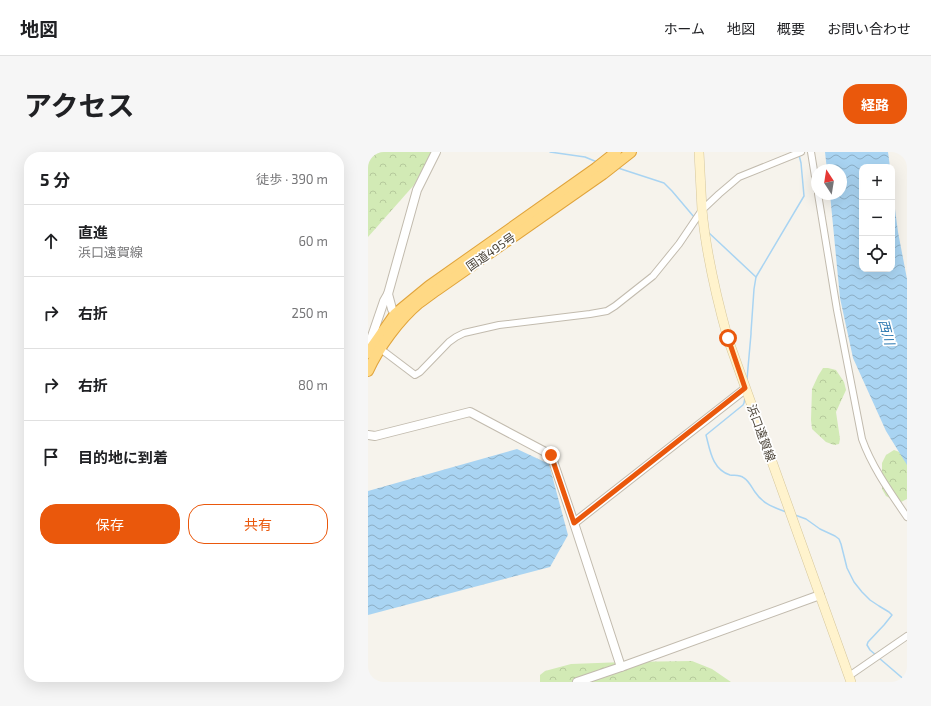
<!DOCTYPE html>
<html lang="ja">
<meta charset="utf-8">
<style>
:root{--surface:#fff;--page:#f6f6f6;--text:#202124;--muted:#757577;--line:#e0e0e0;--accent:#ea580c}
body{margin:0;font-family:"Exo 2","Noto Sans JP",sans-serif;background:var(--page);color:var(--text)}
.controls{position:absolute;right:12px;top:12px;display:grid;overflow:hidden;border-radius:8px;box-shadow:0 4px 16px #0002}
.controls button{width:36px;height:36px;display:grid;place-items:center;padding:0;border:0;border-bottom:1px solid var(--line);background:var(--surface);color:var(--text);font:20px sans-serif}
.compass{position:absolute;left:443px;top:12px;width:36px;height:36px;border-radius:50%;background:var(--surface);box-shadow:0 4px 16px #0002;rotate:348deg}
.stop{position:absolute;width:12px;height:12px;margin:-9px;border:3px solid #ea580c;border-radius:50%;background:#fff}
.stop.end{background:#ea580c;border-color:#fff;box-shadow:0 1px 4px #0008}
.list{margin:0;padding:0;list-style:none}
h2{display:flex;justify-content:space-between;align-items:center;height:52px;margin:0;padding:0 16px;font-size:17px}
h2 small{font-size:13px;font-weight:400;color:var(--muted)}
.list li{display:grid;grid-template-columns:26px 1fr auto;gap:12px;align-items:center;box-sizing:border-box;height:72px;padding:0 16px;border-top:1px solid var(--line)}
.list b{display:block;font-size:15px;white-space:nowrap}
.list p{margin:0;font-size:13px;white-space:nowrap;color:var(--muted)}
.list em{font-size:13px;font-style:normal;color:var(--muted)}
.actions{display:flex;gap:8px;padding:12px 16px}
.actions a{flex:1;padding:9px 0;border:1px solid var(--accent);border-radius:16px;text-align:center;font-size:14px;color:var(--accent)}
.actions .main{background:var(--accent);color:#fff}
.icon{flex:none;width:22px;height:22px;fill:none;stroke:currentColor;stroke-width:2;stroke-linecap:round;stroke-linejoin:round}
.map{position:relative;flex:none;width:539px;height:530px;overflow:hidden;border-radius:16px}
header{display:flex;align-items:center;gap:24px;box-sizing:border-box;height:56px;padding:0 20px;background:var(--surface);border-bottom:1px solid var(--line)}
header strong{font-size:19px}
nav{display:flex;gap:22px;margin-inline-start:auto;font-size:14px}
.intro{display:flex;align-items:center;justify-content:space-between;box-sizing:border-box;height:96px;padding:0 24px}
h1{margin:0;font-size:28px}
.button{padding:10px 18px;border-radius:16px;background:var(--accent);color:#fff;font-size:14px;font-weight:700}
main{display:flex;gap:24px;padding:0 24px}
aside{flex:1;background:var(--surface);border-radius:16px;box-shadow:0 4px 16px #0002}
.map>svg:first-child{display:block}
.forest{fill:url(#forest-crowns)}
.water{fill:url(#water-waves)}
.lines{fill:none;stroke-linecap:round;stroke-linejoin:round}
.stream{stroke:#a9d4f2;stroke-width:1.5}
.minor-casing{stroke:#c2bbae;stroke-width:8}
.tertiary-casing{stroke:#c2bbae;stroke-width:10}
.secondary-casing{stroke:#d6c79b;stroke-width:10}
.trunk-casing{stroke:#e0a43c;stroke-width:12}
.minor{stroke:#fff;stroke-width:6}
.tertiary{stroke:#fff;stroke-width:8}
.secondary{stroke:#fff3cd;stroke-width:9}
.trunk{stroke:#ffd985;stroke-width:10}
.route{stroke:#ea580c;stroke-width:5}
.labels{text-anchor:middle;stroke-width:3.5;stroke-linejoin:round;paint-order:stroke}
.street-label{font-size:12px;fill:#4b4439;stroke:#fff}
.water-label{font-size:13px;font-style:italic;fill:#2e7ab2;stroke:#fff}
</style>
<header>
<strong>地図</strong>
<nav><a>ホーム</a><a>地図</a><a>概要</a><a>お問い合わせ</a></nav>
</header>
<div class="intro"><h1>アクセス</h1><a class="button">経路</a></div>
<main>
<aside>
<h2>5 分<small>徒歩 · 390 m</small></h2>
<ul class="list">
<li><svg class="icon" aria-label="ahead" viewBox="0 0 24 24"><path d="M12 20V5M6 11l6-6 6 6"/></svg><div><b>直進</b><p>浜口遠賀線</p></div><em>60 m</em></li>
<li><svg class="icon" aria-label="right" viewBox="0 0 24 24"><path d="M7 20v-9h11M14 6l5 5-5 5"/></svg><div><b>右折</b></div><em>250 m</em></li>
<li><svg class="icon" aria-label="right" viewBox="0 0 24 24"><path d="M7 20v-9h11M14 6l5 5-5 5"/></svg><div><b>右折</b></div><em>80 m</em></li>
<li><svg class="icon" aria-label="arrive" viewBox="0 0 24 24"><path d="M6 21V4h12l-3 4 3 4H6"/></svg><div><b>目的地に到着</b></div></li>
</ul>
<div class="actions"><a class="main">保存</a><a>共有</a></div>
</aside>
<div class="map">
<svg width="539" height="530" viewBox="0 0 539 530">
<defs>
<pattern id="forest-crowns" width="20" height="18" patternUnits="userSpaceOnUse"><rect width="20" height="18" fill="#d2eab5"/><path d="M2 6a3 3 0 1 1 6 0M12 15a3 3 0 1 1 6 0" fill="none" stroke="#b6ca9c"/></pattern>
<pattern id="water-waves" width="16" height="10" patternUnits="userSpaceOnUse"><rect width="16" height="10" fill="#a9d4f2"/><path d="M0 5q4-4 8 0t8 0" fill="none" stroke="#8caec5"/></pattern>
</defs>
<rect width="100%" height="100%" fill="#f6f3ec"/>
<g class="forest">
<polygon points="0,0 64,0 46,33 0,85"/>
<polygon points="455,216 460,216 468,218 476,230 478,238 468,260 472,287 471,292 466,293 458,290 444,277 443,268 444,237 450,224"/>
<polygon points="526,298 534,301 539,306 539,347 531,351 518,344 514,337 514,311 518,303"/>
<polygon points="324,509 344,517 363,530 172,530 172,523 177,519 203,512 256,510"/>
</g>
<g class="water">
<polygon points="457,0 520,0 522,15 494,15 494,117 524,117 524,34 530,80 539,127 539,313 518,279 485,206 472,146 462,42 473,42 473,18 459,18"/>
<polygon points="149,297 181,312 200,383 182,415 0,463 0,339"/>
</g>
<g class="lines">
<g class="stream">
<polyline points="182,0 217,5 229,10"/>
<polyline points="250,16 296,31 304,39 326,65"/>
<polyline points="340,80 388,125"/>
<polyline points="379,227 383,182 383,180 386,137 388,125 436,44 433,11 431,3"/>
<path d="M377,245L376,251L375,253L338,283C342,298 344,317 362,323C366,324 371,322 376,326C381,329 384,336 387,340C395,352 405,355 418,360"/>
<polyline points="427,363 438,367 452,377 467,384 471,387 473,392 479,416 486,430 494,440 502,448 511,454 521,460 524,463 516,473 500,490 499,493 502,498 509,504"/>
<polyline points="511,506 539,530"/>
</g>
<defs>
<g id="minor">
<polyline points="443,0 449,37"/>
<path d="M450,42L469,158L494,287C504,315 522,340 539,365"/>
<polyline points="10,195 47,223 52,220 81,190 88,185 96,181 131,173 222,162 239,159 247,154 285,124 311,92 334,58 351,42 371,25 433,0"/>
<polyline points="481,524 539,484"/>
</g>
<g id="tertiary">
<polyline points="27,162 24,157 20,142 49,38 68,0"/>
<polyline points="0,196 16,149 20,142"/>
<polyline points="0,283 7,284 102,260 183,303 206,371 253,515"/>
<polyline points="206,371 377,237"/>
<polyline points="209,530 253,515 452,443"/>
</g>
<path id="secondary" d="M331,0C332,19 333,39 334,58C338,101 348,144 360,187L483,530"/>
<g id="trunk">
<polyline points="0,201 27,162 61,134 228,16 248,0"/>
<path d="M0,219C11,195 31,168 51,151C57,147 63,142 69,138L235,22L263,0"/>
</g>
</defs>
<use href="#minor" class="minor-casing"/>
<use href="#tertiary" class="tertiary-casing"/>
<use href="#secondary" class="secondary-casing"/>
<use href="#trunk" class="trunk-casing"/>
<use href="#minor" class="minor"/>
<use href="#tertiary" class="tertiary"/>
<use href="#secondary" class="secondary"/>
<use href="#trunk" class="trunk"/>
</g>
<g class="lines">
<polyline class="route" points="183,303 206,371 377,236 360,186"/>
</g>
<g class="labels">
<g class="street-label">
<text transform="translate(123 100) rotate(-35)" y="4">国道495号</text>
<text transform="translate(393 281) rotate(70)" y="4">浜口遠賀線</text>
</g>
<g class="water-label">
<text transform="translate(519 180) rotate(75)" y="5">西川</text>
</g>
</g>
</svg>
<div class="controls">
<button>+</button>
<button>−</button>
<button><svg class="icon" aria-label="locate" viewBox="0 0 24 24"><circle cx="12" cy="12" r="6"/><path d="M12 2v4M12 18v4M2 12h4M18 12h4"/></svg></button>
</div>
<svg class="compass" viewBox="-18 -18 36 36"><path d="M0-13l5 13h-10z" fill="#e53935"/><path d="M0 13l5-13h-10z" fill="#757577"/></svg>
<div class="stop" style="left:360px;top:186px"></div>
<div class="stop end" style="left:183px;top:303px"></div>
</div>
</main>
